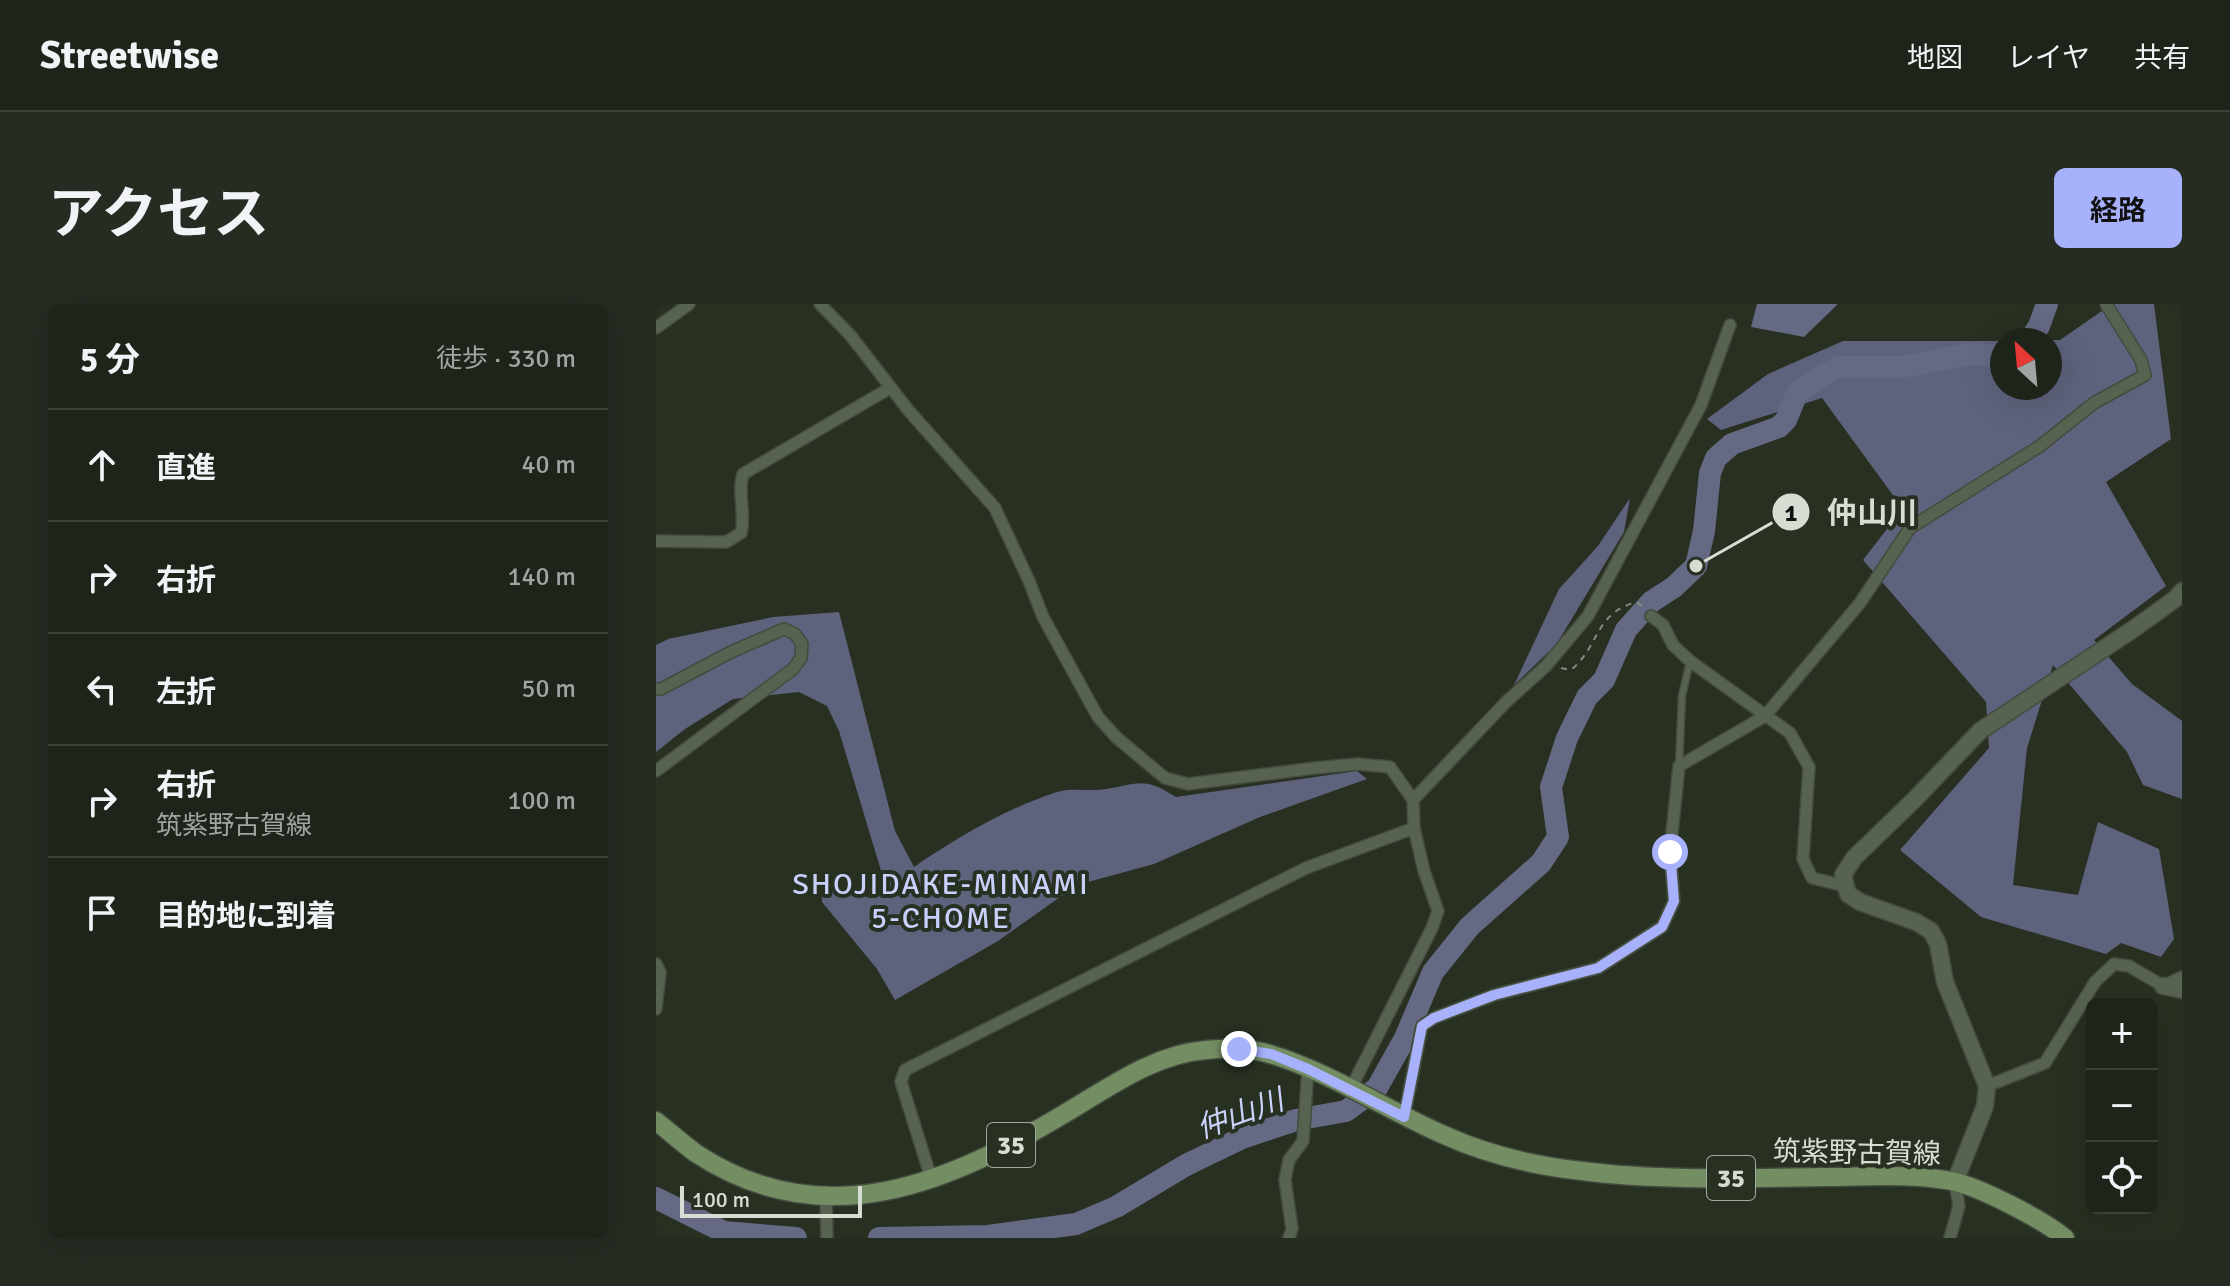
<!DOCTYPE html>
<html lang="ja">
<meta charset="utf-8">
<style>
:root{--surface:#1d2419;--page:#252c22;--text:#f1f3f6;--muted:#a0a4a2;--line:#3b4138;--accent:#a7b1fc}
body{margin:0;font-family:Signika,"Noto Sans JP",sans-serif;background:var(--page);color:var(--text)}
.controls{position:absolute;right:24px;bottom:24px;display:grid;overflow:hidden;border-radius:12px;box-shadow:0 8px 32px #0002}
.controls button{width:72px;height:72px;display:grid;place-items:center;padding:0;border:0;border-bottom:2px solid var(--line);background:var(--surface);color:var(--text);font:40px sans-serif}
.compass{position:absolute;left:1334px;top:24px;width:72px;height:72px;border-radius:50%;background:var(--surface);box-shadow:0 8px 32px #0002;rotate:334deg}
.scale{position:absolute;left:24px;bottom:20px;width:182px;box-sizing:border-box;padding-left:8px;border:4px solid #d7ddd3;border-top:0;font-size:22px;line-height:28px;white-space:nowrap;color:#d7ddd3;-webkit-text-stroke:6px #273021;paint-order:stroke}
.stop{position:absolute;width:24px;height:24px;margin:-18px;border:6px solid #a7b1fc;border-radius:50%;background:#fff}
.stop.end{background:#a7b1fc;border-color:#fff;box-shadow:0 2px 8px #0008}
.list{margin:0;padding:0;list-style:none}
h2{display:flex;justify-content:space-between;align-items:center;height:104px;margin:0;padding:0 32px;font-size:34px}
h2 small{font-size:26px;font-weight:400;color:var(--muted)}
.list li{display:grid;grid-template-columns:52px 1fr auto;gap:24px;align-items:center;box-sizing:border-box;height:112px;padding:0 32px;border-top:2px solid var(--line)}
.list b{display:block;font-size:30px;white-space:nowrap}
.list p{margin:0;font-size:26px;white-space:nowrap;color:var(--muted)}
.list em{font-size:26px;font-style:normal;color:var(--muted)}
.icon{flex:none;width:44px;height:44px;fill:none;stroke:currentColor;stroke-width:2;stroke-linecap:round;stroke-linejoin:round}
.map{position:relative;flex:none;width:1526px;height:934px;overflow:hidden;border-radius:12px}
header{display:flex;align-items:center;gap:48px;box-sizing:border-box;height:112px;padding:0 40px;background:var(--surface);border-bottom:2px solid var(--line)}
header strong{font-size:38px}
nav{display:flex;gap:44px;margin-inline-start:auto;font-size:28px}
.intro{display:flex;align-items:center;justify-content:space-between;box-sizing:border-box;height:192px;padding:0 48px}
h1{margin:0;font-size:56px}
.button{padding:20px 36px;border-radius:12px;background:var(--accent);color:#111;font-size:28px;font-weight:700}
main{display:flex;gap:48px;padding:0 48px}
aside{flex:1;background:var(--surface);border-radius:12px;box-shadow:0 8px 32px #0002}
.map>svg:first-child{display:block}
.forest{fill:#5e627c}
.water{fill:#656983}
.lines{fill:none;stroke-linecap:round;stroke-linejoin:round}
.river{stroke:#656983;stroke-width:22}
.lane-casing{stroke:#444b3e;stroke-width:9}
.street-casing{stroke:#444b3e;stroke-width:14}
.secondary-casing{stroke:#444b3e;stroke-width:19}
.primary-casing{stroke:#444b3e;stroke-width:21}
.path{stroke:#838a7e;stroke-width:2;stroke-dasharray:6 6;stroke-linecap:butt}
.lane{stroke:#576251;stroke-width:6}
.street{stroke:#576251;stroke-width:11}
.secondary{stroke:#576251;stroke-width:16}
.primary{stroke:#748e63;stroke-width:18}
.route{stroke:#a7b1fc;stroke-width:10}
.labels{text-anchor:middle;stroke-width:8;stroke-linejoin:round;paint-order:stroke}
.shield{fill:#273021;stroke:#a2a99e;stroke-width:2}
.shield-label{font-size:26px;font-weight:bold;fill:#d7ddd3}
.street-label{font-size:28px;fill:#d7ddd3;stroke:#273021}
.neighbourhood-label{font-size:30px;letter-spacing:2px;fill:#c9d0fb;stroke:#273021}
.water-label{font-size:30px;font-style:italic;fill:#cbd2fb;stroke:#273021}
.leader{fill:none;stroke:#d7ddd3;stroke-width:3}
.callout-dot{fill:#d7ddd3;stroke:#273021;stroke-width:3}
.mark-label{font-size:24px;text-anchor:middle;font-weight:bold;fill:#111}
.callout-label{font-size:30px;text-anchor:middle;font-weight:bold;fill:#d7ddd3;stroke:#273021;stroke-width:8;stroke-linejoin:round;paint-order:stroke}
</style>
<header>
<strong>Streetwise</strong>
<nav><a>地図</a><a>レイヤ</a><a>共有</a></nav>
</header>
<div class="intro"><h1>アクセス</h1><a class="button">経路</a></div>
<main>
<aside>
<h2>5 分<small>徒歩 · 330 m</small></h2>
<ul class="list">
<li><svg class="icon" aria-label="ahead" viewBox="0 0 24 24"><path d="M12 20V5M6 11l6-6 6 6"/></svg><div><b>直進</b></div><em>40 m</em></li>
<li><svg class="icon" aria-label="right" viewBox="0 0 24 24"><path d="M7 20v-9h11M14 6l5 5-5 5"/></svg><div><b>右折</b></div><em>140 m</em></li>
<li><svg class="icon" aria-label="left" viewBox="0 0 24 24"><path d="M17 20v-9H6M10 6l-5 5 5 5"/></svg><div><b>左折</b></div><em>50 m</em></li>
<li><svg class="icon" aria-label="right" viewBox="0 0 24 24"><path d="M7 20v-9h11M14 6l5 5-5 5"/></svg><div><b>右折</b><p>筑紫野古賀線</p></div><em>100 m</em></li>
<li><svg class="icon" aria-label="arrive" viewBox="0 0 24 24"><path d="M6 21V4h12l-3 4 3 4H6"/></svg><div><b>目的地に到着</b></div></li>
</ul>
</aside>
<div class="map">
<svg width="1526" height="934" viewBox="0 0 1526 934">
<rect width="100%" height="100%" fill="#273021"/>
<g class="forest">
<polygon points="1456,0 1498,0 1515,135 1450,178 1510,282 1438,336 1476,380 1526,417 1526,495 1487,481 1471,448 1397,361 1371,444 1357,581 1422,591 1442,518 1503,545 1518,635 1505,653 1465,639 1450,650 1325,613 1244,546 1333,444 1330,398 1207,256 1244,208 1239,194 1166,94 1065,126 1051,115 1112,70 1187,37 1346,37 1346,84 1394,84 1394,36 1404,36"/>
<polygon points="974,194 968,228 900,341 858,381 903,285 942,242"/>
<path d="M183,308L239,527L258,563C302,533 349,505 401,488C416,483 434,488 450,485C485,479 488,473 520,493L701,467L711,475L604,513L498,560L421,581L342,637L239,696L221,665L166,598L165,579L214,594L232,590L183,427L171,402L143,388L77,395L29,425L0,448V341L12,335L117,313Z"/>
</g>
<polygon class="water" points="1101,0 1182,0 1148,33 1095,23"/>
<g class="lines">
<g class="river">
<polyline points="1374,36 1383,22 1391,0"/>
<polyline points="0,894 68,928 140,934"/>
<polyline points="223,934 332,932 420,920 460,903 530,861 586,834 640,816 690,807 721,784 749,734 777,668 814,622 885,559 902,533 895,483 911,434 931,393 948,376 970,326 995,298 1018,283 1040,262 1048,227 1054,169 1060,154 1076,140 1123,123 1130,116 1142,87 1182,63 1246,63 1313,50 1346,52"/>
</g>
<defs>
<polyline id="lane" points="1023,462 1026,392 1034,357"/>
<g id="street">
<polyline points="164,0 195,32 253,107 339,204 373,277 387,313 442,413 461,434 509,474 532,480 659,464 702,460 734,463 757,496 758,524 768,567 782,607 776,624 694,786"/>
<polyline points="0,24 33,0"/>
<path d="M0,237L70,238L85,229C90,210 81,189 87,170L234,84"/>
<polyline points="995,312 1007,321 1017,341 1034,357 1134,429 1153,463 1147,555 1156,574 1189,582"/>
<polyline points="0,385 5,385 75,348 128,325 139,330 146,340 145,354 137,365 0,467"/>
<polyline points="757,496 850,398 890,362 932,312 1045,101 1074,21"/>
<polyline points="0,660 4,668 0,705"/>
<polyline points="1331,782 1389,759 1439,678 1458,660 1473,662 1507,682 1526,673"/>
<polyline points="748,813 766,722 778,714 838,691 942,664 1006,623 1018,597 1014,548 1023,462 1109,412 1204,299 1254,224 1384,142 1438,99 1489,71 1485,56 1450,0"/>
<polyline points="276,877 245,778 249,766 650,564 758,524"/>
<polyline points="170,895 171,934"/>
<polyline points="633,934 636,925 629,876 633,856 647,837 652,765"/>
<polyline points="1294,934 1303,902 1299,878"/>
</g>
<g id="secondary">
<polyline points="1507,682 1526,686"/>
<polyline points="1299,878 1329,802 1331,782 1289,678 1282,640 1275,627 1260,618 1204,598 1192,590 1187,571 1198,554 1259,495 1324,427 1479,324 1519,295 1526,287"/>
</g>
<path id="primary" d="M0,817C14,828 27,840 41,850C170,934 295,878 413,807C455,782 499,750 550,746C571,744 596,744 617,751C673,768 733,807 788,831C830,850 880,862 926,867C1004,877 1089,874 1167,873C1210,873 1253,869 1295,877C1322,882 1388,916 1409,934"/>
</defs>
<use href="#lane" class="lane-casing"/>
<use href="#street" class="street-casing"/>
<use href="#secondary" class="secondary-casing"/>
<use href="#primary" class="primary-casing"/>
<path class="path" d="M905,364L915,366C944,342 938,309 981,298L988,304"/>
<use href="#lane" class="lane"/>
<use href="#street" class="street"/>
<use href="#secondary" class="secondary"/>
<use href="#primary" class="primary"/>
</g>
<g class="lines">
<polyline class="route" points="583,745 615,750 652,765 748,813 766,722 778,714 838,691 942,664 1006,623 1018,597 1014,548"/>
</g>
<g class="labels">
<g class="shield">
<rect x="331" y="819" width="48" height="44" rx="6"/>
<rect x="1051" y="852" width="48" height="44" rx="6"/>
</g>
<g class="shield-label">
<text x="355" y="850">35</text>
<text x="1075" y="883">35</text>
</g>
<g class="street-label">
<text transform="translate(1201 848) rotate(1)" y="10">筑紫野古賀線</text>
</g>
<g class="neighbourhood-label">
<text x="285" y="590">SHOJIDAKE-MINAMI<tspan x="285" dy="34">5-CHOME</tspan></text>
</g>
<g class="water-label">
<text transform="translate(584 810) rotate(-20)" y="10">仲山川</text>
</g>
</g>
<path class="leader" d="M1040 262L1135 208"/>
<g class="callout-dot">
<circle cx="1040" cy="262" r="8"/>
<circle cx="1135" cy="208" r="20"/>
</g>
<g class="mark-label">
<text x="1135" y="217">1</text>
</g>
<g class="callout-label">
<text x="1216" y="219">仲山川</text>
</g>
</svg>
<div class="controls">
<button>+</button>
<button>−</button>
<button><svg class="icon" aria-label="locate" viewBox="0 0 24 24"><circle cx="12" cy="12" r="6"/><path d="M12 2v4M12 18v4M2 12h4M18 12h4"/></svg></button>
</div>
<svg class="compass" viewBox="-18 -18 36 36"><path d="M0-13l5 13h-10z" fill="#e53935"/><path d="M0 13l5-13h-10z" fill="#a0a4a2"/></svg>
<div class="scale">100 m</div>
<div class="stop" style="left:1014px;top:548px"></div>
<div class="stop end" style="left:583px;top:745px"></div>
</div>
</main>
